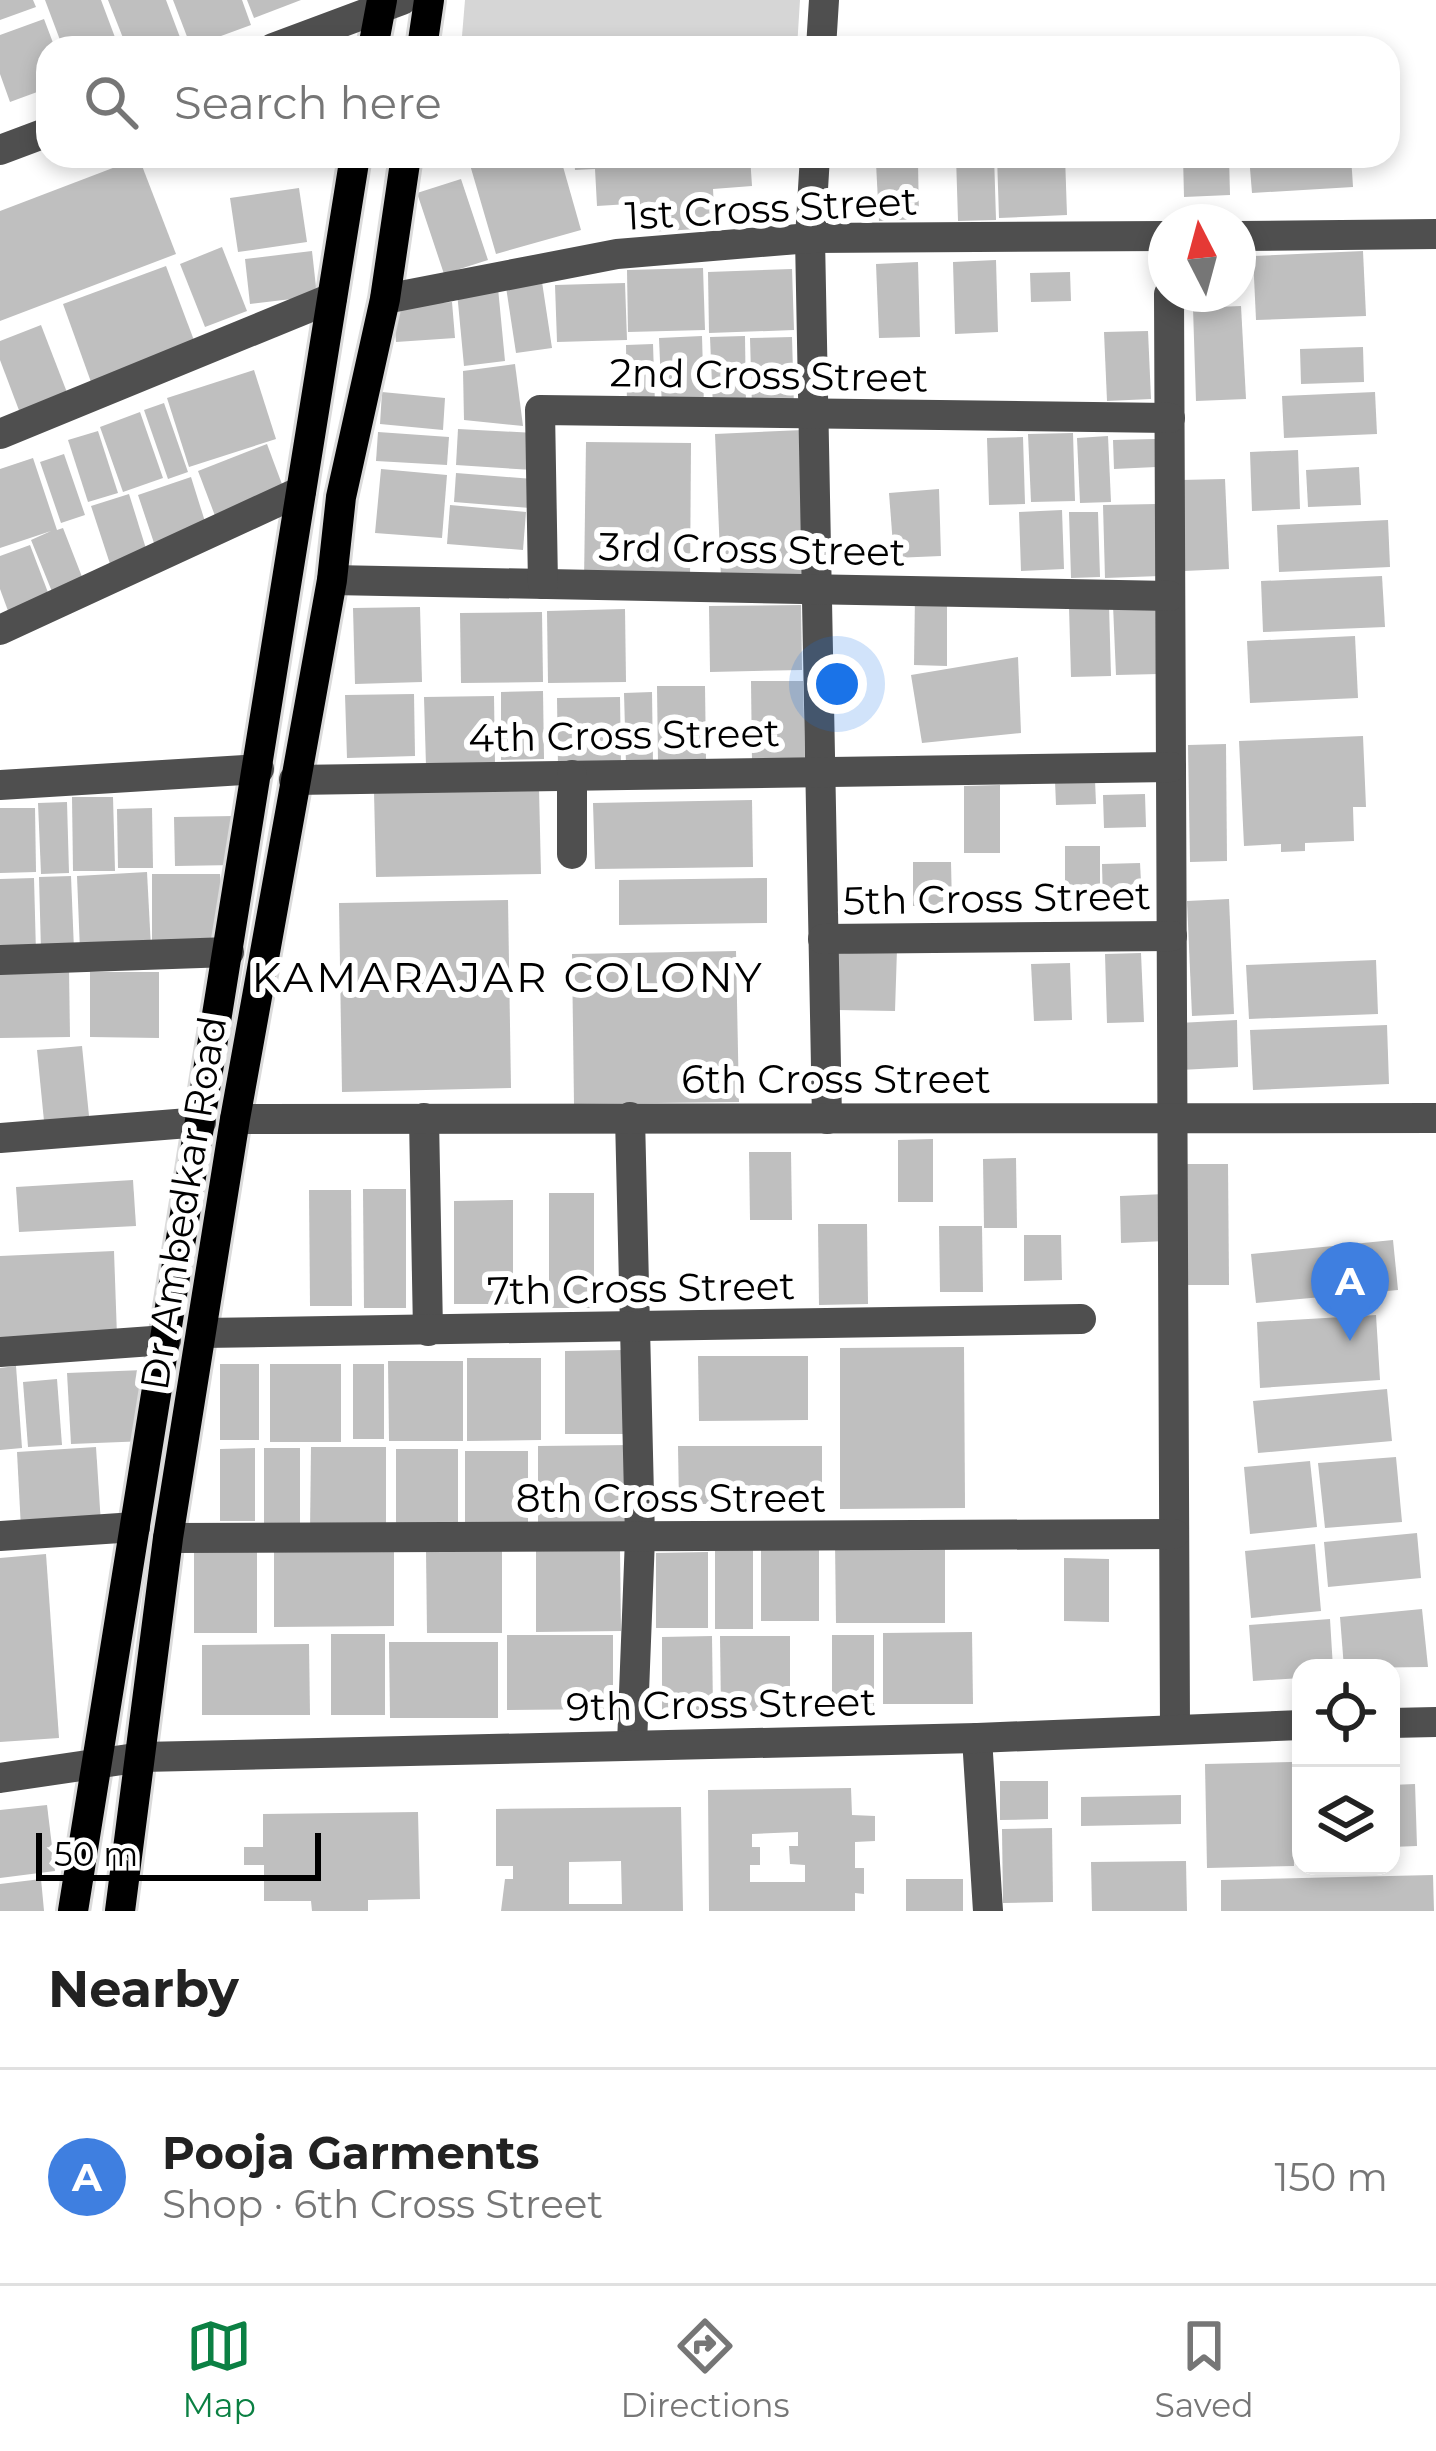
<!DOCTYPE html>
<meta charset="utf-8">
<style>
:root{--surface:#fff;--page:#f6f6f6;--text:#222;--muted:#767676;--line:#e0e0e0;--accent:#0b8043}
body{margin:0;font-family:Montserrat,sans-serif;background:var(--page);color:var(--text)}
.controls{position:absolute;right:36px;bottom:36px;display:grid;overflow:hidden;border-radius:24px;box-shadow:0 6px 18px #0003}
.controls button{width:108px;height:108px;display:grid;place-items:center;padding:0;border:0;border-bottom:3px solid var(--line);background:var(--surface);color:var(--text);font:60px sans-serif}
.compass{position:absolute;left:1148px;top:204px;width:108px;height:108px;border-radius:50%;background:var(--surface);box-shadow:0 6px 18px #0003;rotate:354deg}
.scale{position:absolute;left:36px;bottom:30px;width:285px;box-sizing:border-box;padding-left:12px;border:6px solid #000;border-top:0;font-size:33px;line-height:42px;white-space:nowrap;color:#000;-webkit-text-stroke:9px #fff;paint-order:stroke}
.you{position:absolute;left:837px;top:684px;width:42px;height:42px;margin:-30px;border:9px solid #fff;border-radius:50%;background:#1a73e8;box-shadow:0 0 0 18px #1a73e833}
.badge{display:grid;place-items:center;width:78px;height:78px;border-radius:50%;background:var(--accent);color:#fff;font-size:39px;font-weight:700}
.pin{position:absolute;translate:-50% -99px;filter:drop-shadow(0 3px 6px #0008)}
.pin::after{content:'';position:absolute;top:63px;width:42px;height:36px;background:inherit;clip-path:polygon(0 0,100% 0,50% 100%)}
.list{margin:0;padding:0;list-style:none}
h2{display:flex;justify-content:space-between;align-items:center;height:156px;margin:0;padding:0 48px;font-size:51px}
h2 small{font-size:39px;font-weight:400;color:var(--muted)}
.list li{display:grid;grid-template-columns:78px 1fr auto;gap:36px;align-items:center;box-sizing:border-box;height:216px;padding:0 48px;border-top:3px solid var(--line)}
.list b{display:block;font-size:45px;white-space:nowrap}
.list p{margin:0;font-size:39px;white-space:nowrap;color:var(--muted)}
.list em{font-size:39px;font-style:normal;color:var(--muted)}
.icon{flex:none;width:66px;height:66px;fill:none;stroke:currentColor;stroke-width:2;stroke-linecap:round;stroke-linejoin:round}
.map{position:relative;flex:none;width:1436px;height:1911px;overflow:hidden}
.search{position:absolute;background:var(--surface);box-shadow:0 6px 18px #0003;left:36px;right:36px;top:36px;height:132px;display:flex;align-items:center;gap:30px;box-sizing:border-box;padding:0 42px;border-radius:36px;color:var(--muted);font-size:45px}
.sheet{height:372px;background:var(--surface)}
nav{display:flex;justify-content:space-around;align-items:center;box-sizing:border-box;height:168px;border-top:3px solid var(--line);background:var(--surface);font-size:33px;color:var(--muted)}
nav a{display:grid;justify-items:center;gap:6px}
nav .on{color:var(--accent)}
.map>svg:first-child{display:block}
.green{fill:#d6d6d6}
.building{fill:#bfbfbf;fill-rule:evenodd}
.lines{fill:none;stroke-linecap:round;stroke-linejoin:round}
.major-casing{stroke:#dbdbdb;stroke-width:36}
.minor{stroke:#4f4f4f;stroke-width:30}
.major{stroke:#000;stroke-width:30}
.labels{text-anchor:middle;stroke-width:12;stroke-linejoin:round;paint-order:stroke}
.street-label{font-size:39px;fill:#000;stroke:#fff}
.neighbourhood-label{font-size:42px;letter-spacing:3px;fill:#000;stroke:#fff}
</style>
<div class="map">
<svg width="1436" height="1911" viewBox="0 0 1436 1911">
<rect width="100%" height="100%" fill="#fff"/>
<polygon class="green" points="465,0 800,0 797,48 461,48"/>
<g class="building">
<polygon points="0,0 33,0 36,7 0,20"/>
<polygon points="45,0 101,0 119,48 63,48"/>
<polygon points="108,0 166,0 184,48 127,48"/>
<polygon points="173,0 242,0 251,25 191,47"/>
<polygon points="247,0 301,0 254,18"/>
<polygon points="44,19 55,48 48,48 48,88 10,102 0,74 0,35"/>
<polygon points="476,156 560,156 581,230 496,254 468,158"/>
<polygon points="574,156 750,156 752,186 713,189 715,228 630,233 629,204 597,206 595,169 575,170"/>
<polygon points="956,156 994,156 996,220 958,221"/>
<polygon points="997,156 1065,156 1067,215 999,218"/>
<polygon points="1183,156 1229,156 1230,195 1184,197"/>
<polygon points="1249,156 1351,156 1353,187 1252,193"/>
<polygon points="139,158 176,254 0,321 0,211"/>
<polygon points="918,162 919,219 879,221 876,163"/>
<polygon points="461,179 488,260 444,274 417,193"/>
<polygon points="299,188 307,242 238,252 230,198"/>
<polygon points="222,247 247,311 205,327 180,264"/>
<polygon points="312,251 317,296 250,304 245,259"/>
<polygon points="1363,251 1366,316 1256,320 1253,256"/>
<polygon points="996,260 998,332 955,334 953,262"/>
<polygon points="918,262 920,337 879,338 876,264"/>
<polygon points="166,266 195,343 91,382 63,304"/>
<polygon points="703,268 705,330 628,332 627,270"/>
<polygon points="792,269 794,330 709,333 708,272"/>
<polygon points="1070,272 1071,301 1031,302 1030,273"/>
<polygon points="542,282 552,348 516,353 506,287"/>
<polygon points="625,283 627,340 557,342 555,285"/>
<polygon points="498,288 505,361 464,366 457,292"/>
<polygon points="452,302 455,338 396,342 393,306"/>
<polygon points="1241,306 1246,399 1196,401 1193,308"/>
<polygon points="41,325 68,395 20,413 0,360 0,341"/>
<polygon points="1148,331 1151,399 1107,401 1104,332"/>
<polygon points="702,336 704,407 662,408 659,338"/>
<polygon points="745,336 746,407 713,408 710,337"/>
<polygon points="792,337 794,407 752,408 750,338"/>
<polygon points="653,344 655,404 627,405 626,345"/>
<polygon points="1363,347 1364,382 1301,384 1300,349"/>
<polygon points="515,364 523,426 464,420 463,371"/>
<polygon points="254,370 276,439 189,467 167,398"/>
<polygon points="382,392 445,398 443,430 380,424"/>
<polygon points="1375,392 1377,434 1284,438 1282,396"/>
<polygon points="164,403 188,472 168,479 144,410"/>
<polygon points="140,412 163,478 123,492 100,427"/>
<polygon points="458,429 535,433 533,470 456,465"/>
<polygon points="803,430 808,577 721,578 715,434"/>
<polygon points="98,431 118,493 88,502 68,440"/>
<polygon points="378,432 449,437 447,465 376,461"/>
<polygon points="1073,433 1075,501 1031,502 1028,434"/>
<polygon points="1108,436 1111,502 1080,503 1077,438"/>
<polygon points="1023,437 1025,504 989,505 987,438"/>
<polygon points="1155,439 1156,467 1114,469 1113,440"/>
<polygon points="586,442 691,443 690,583 584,582"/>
<polygon points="267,444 286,495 217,521 198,471"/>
<polygon points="1298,450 1300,509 1252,511 1250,452"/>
<polygon points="64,454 85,515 61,523 40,462"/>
<polygon points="33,458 57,530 63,528 86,587 55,599 31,540 51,531 0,548 0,469"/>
<polygon points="1359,467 1361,505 1308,507 1306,470"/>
<polygon points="381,469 447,475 442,538 375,533"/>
<polygon points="456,473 533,479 530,508 454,502"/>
<polygon points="191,477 207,528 155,546 138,495"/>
<polygon points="1225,479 1229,569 1184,571 1180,480"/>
<polygon points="939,489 941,556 894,558 889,493"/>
<polygon points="129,494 148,555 112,570 91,506"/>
<polygon points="1157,504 1160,576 1105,578 1103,505"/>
<polygon points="450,505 526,512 523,550 447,544"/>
<polygon points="1062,510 1064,569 1021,571 1019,512"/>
<polygon points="1069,512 1098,512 1100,577 1071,578"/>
<polygon points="1388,520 1390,567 1279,572 1277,525"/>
<polygon points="30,545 52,603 11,619 0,589 0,556"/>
<polygon points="1382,576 1385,627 1263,632 1261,581"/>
<polygon points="915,595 947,596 947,666 914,665"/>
<polygon points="1156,603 1159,674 1116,675 1113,605"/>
<polygon points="801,605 802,670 710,672 709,606"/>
<polygon points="1109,605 1111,676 1071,677 1069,607"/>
<polygon points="420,607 422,682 355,684 353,608"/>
<polygon points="625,609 626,682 548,683 547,611"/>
<polygon points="542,612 543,682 461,683 460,613"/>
<polygon points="1355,636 1358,698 1250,703 1247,641"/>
<polygon points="1018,657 1021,733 922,743 911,675"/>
<polygon points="751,681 803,681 805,761 752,763"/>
<polygon points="657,686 705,686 706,760 658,762"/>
<polygon points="543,691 544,759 501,760 501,692"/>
<polygon points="652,692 653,764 626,764 624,693"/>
<polygon points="414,694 415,756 347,758 345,695"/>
<polygon points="494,696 495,764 426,766 424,697"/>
<polygon points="620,697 621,766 558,767 557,698"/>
<polygon points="1363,736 1366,807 1353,807 1354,841 1305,843 1305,851 1281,852 1281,844 1244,846 1239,741"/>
<polygon points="1226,744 1227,861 1190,862 1188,745"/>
<polygon points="1095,780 1096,804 1056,805 1055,781"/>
<polygon points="1000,785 1000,853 964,853 964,786"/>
<polygon points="539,789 541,874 376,877 374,792"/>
<polygon points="1145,794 1146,827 1104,828 1103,795"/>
<polygon points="72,797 113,797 115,871 73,871"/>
<polygon points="752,800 753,867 595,869 593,803"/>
<polygon points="67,802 69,873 41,874 38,803"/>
<polygon points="0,808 35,808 36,872 0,873"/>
<polygon points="152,808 153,868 118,868 117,809"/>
<polygon points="234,816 235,865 175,866 174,817"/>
<polygon points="1065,846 1100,846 1100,902 1065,903"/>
<polygon points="913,862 951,862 952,906 913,906"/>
<polygon points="1140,863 1142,901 1103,903 1102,864"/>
<polygon points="147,872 151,948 80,951 77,876"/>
<polygon points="152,874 220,874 226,943 152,947"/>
<polygon points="71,876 74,950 41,951 39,877"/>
<polygon points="34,878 36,953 0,954 0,879"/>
<polygon points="767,878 767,923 619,925 619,880"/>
<polygon points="1229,899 1234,1014 1192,1016 1187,901"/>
<polygon points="508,900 511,1088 342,1092 339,903"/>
<polygon points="897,949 895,1011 837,1010 837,954"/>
<polygon points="736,951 739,1102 574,1104 572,954"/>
<polygon points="1141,953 1144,1022 1107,1023 1105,954"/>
<polygon points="1376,960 1378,1014 1249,1019 1246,965"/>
<polygon points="1070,963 1072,1020 1034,1021 1031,964"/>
<polygon points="69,969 70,1037 0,1038 0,971"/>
<polygon points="90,972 159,972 159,1038 90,1037"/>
<polygon points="1237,1020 1238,1067 1180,1070 1178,1023"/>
<polygon points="1387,1025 1389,1084 1253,1090 1250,1030"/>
<polygon points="82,1046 89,1116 44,1121 37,1050"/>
<polygon points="933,1139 933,1202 898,1202 898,1140"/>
<polygon points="749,1152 791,1152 792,1220 750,1220"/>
<polygon points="1016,1158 1017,1228 984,1228 983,1159"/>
<polygon points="1186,1164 1228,1164 1229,1285 1187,1285"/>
<polygon points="133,1180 136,1226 19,1232 16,1187"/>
<polygon points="363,1189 406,1189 406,1308 364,1308"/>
<polygon points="309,1190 351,1190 352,1306 310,1306"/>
<rect x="549" y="1193" width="45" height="115"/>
<polygon points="1165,1194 1166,1241 1121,1243 1120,1196"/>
<polygon points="513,1200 513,1304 454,1304 454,1201"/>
<polygon points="818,1224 867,1224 868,1304 819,1305"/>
<polygon points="939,1226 982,1226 983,1292 940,1292"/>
<polygon points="1024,1235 1061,1235 1062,1280 1024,1281"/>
<polygon points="1393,1240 1398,1290 1256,1303 1251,1254"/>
<polygon points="114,1251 117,1336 0,1341 0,1256"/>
<polygon points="1376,1315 1380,1380 1260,1388 1257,1322"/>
<polygon points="964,1347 965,1508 840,1509 840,1348"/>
<polygon points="625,1350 625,1434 565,1434 565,1351"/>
<polygon points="698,1356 808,1356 808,1420 699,1421"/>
<polygon points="467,1358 541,1358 541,1440 467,1441"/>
<polygon points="388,1361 463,1361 463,1441 389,1441"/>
<rect x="220" y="1364" width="39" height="76"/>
<rect x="270" y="1364" width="71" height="78"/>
<rect x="353" y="1364" width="31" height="75"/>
<polygon points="16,1366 22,1448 0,1450 0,1368"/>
<polygon points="144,1370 147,1441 71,1444 67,1373"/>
<polygon points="57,1379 62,1445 28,1447 23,1382"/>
<polygon points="1387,1389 1392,1441 1258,1453 1253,1401"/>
<polygon points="632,1445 632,1524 538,1523 538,1446"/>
<polygon points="678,1446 822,1446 822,1504 679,1504"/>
<polygon points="96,1447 101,1524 21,1529 17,1452"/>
<polygon points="311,1447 386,1447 386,1532 310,1532"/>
<polygon points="255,1448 255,1521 220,1521 220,1449"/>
<rect x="264" y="1448" width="36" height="82"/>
<rect x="396" y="1449" width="62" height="78"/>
<rect x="465" y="1451" width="63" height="74"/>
<polygon points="1396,1457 1402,1522 1325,1528 1318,1463"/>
<polygon points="1310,1461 1317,1527 1250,1534 1244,1467"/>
<polygon points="1417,1533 1421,1578 1328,1587 1324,1542"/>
<rect x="715" y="1541" width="38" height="88"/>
<polygon points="835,1541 945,1541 945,1623 836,1623"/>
<polygon points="819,1542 819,1621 761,1621 761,1543"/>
<polygon points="1315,1544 1321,1611 1251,1618 1245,1551"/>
<polygon points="257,1545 257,1633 194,1633 194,1546"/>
<polygon points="502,1549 502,1633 427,1633 426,1550"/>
<polygon points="620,1550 621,1631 536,1632 536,1551"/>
<polygon points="274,1552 394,1552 394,1626 274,1627"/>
<polygon points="708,1552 708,1628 656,1628 656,1553"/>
<polygon points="46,1554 59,1738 0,1742 0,1558"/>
<polygon points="1064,1558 1109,1559 1109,1622 1064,1621"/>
<polygon points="1422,1609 1428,1667 1344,1668 1340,1617"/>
<polygon points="1330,1619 1333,1668 1301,1668 1301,1678 1253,1681 1249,1625"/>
<polygon points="972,1632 973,1704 883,1704 883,1633"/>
<rect x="331" y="1634" width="54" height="81"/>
<polygon points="507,1635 613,1635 613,1709 507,1710"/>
<rect x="832" y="1635" width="42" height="71"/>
<polygon points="712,1636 713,1711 662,1711 662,1637"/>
<polygon points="720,1636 790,1636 790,1711 721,1711"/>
<polygon points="389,1642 498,1642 498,1718 390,1718"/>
<polygon points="309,1644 310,1715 202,1715 202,1645"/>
<polygon points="1292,1762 1294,1866 1207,1868 1205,1764"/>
<polygon points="1000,1781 1048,1781 1048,1819 1000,1820"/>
<polygon points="1415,1784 1417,1846 1391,1847 1391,1785"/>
<path d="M851,1788L852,1815L875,1816V1841L855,1842V1868H864V1894L855,1893V1911H709L708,1790ZM798,1832V1846H789L790,1864L805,1865V1882H750V1865H760V1847H752V1834Z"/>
<polygon points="1181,1795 1181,1824 1081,1826 1081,1797"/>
<polygon points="47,1805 55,1871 0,1878 0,1810"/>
<path d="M681,1807L683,1911H501L505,1879H513V1866H496V1809ZM621,1861L622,1904H569V1862Z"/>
<polygon points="418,1812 420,1899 368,1900 368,1911 312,1911 311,1901 264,1901 264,1865 244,1865 244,1847 263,1847 263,1814"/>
<polygon points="1052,1828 1053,1902 1003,1903 1002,1829"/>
<polygon points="1186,1861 1187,1911 1092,1911 1091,1862"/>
<polygon points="1433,1875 1434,1911 1221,1911 1221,1880"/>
<polygon points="41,1879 44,1911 0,1911 0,1884"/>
<rect x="906" y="1879" width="57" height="32"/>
</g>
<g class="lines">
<defs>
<g id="major">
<polyline points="373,48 382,0"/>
<polyline points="422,48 429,0"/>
<polyline points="73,1911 355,156"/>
<polyline points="120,1911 168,1538 235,1119 332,580 341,497 385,299 406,156"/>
</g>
</defs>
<use href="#major" class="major-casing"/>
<g class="minor">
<polyline points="273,48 402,0"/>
<polyline points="821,48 824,0"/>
<polyline points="0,150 48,132"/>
<polyline points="815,156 810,238 827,1119"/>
<polyline points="1238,236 1436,234"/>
<polyline points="1169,294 1175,1728"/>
<polyline points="385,299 617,254 810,238 1166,236"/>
<polyline points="0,434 332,298"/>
<polyline points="332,580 1170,596"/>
<polyline points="543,584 540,410 1170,418"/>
<polyline points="0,630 301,491"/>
<polyline points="294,780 1171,767"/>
<polyline points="0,785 259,769"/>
<polyline points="572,854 572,775"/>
<polyline points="823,939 1172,936"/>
<polyline points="0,960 229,952"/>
<polyline points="630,1117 640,1538 632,1744"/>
<polyline points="424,1118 428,1331"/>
<polyline points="235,1119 1436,1118"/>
<polyline points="0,1138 201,1122"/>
<polyline points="202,1333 1081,1319"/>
<polyline points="0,1352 166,1340"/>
<polyline points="0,1536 135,1527"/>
<polyline points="168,1538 1174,1534"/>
<polyline points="1391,1723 1436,1722"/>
<polyline points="977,1738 988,1911"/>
<polyline points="0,1778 142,1757 977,1738 1301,1725"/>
</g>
<use href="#major" class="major"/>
</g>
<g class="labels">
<g class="street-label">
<text transform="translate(771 208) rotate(-3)" y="14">1st Cross Street</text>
<text transform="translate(769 375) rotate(1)" y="14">2nd Cross Street</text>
<text transform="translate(752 549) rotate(1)" y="14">3rd Cross Street</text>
<text transform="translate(624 735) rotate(-1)" y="14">4th Cross Street</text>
<text transform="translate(997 898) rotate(-1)" y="14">5th Cross Street</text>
<text x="836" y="1093">6th Cross Street</text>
<text transform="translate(183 1203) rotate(-81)" y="14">Dr Ambedkar Road</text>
<text transform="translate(641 1288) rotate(-1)" y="14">7th Cross Street</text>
<text x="671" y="1512">8th Cross Street</text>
<text transform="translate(721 1704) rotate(-1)" y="14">9th Cross Street</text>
</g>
<g class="neighbourhood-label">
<text x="508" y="992">KAMARAJAR COLONY</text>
</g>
</g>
</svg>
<div class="controls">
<button><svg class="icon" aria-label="locate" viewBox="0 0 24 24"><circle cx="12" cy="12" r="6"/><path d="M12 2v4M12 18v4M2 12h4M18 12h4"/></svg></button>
<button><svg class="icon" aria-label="layers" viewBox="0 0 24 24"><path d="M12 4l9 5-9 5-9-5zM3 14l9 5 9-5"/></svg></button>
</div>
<svg class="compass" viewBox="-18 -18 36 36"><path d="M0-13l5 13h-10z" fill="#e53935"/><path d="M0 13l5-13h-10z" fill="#767676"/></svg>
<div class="scale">50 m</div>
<div class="you"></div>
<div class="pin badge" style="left:1350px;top:1341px;background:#3f7fe0">A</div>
<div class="search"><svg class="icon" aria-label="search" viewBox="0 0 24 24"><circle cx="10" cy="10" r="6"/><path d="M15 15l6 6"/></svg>Search here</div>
</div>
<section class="sheet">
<h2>Nearby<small></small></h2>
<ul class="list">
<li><span class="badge" style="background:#3f7fe0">A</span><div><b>Pooja Garments</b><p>Shop · 6th Cross Street</p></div><em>150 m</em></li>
</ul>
</section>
<nav>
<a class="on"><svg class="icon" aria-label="map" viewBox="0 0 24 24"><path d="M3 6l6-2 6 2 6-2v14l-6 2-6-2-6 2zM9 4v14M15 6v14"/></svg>Map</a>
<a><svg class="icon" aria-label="directions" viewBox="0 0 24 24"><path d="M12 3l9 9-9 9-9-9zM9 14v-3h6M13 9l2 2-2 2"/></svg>Directions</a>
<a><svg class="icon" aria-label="saved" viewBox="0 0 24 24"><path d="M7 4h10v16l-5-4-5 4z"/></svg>Saved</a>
</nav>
